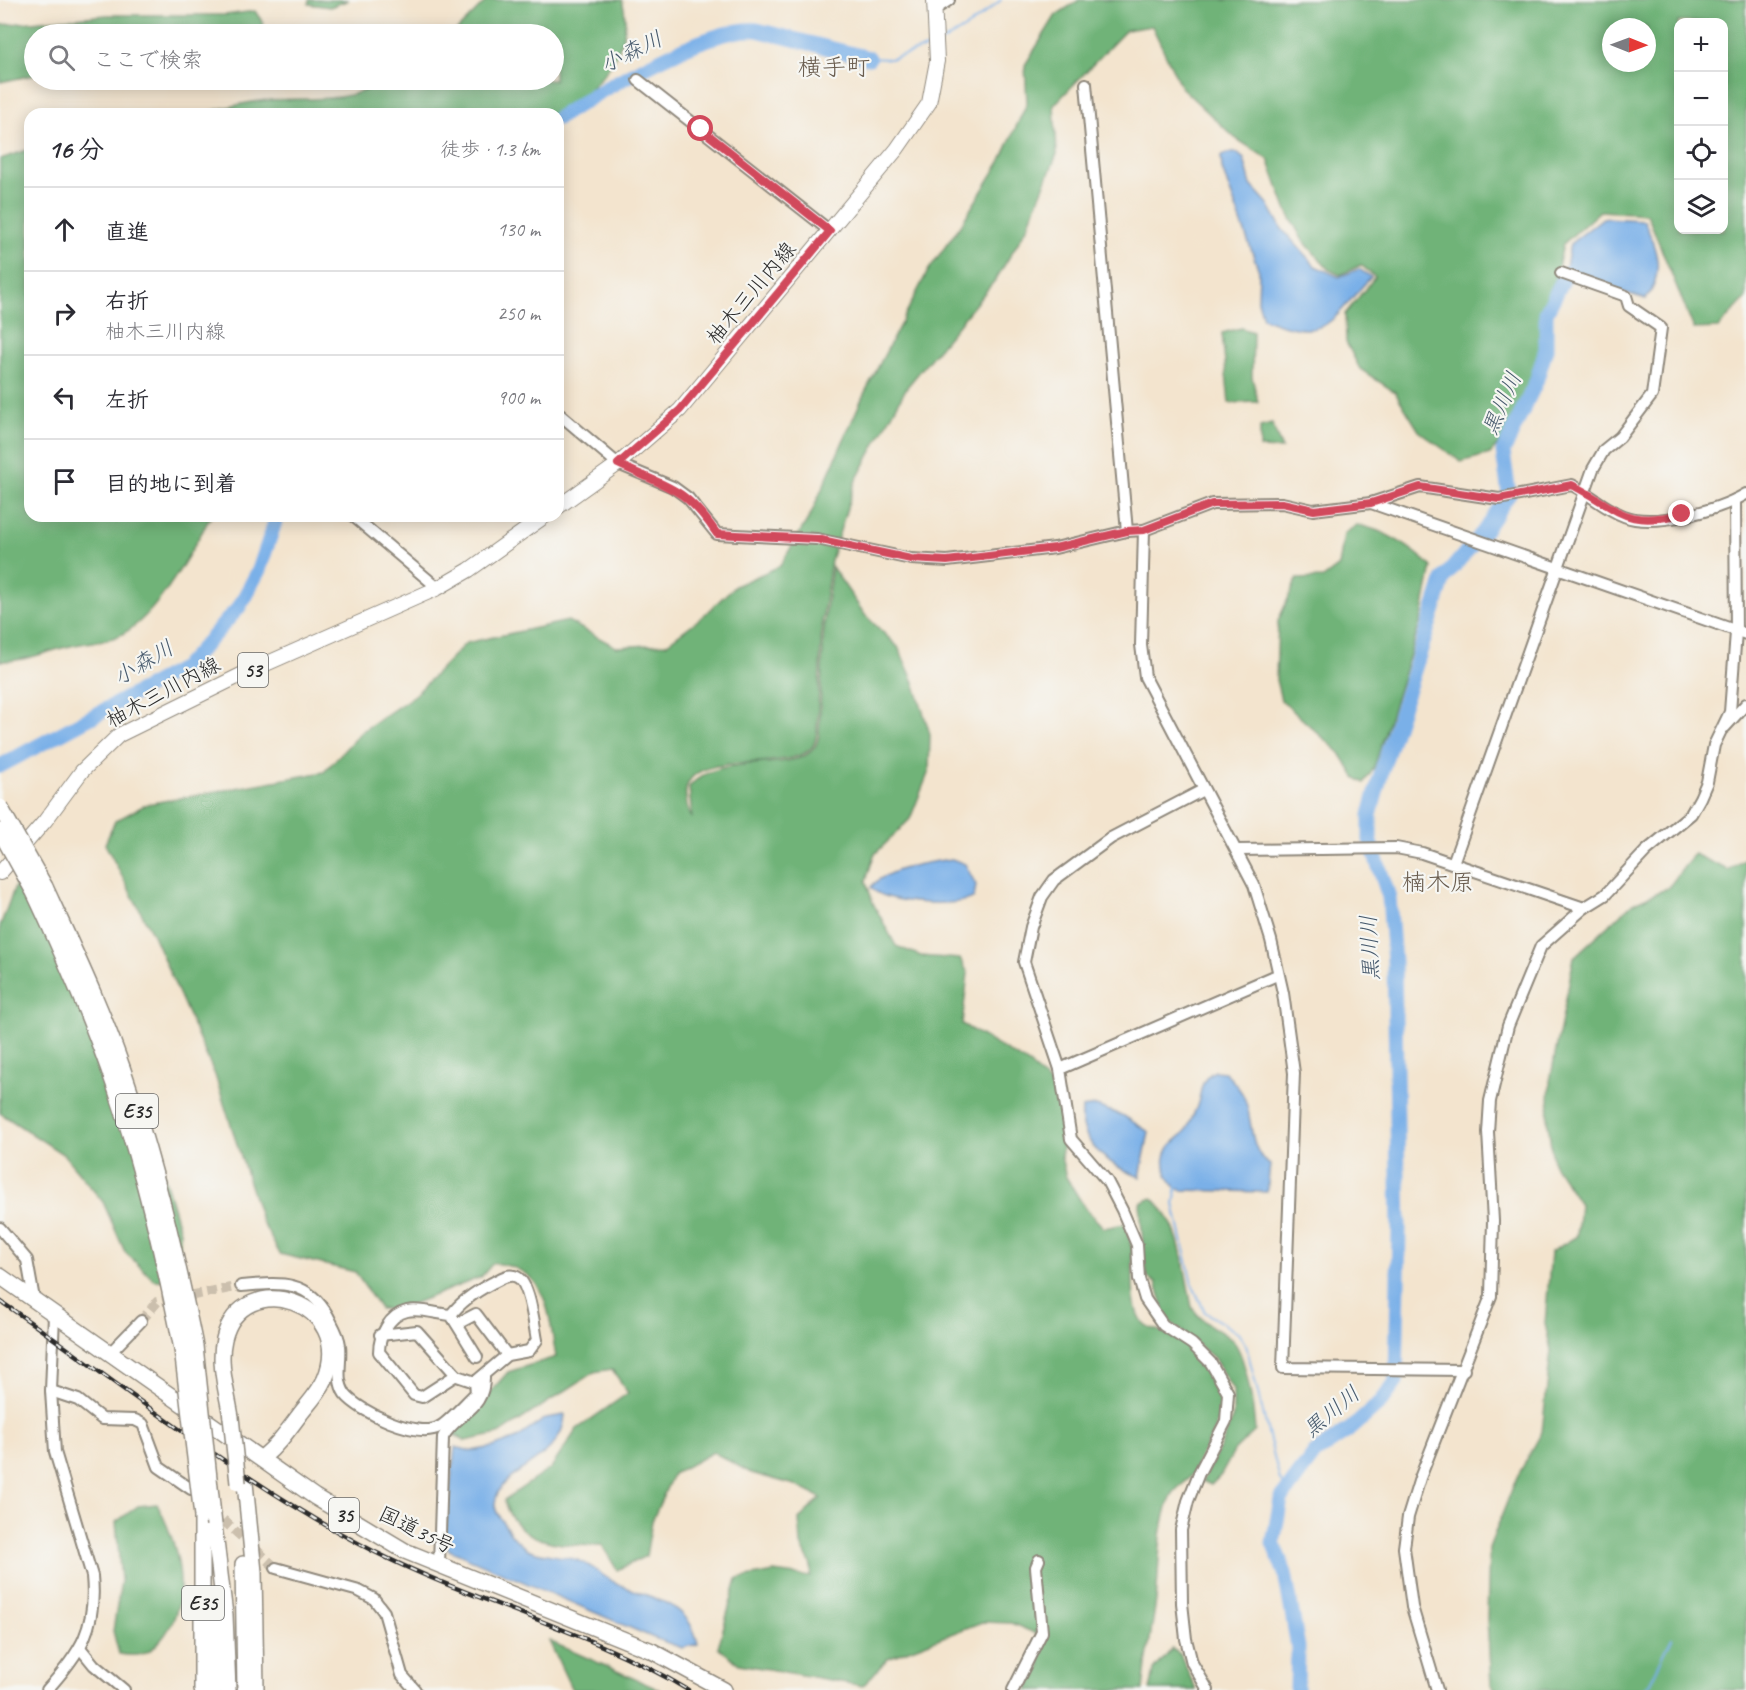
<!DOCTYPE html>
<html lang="ja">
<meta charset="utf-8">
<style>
:root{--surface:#fff;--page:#f7f7f7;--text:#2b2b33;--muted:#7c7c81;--line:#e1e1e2}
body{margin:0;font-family:Caveat,"Klee One",sans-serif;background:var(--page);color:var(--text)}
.controls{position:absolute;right:18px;top:18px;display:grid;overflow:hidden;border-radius:12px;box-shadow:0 3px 15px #0003}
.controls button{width:54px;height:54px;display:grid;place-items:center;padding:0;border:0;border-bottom:2px solid var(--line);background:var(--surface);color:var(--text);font:30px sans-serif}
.compass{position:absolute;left:1602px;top:18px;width:54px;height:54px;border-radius:50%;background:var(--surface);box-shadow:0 3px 15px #0003;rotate:91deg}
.stop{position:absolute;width:18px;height:18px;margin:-14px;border:4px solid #d1495b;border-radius:50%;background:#fff}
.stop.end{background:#d1495b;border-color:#fff;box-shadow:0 2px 6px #0008}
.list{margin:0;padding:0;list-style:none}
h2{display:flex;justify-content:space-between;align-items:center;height:78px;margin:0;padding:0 24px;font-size:26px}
h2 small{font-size:20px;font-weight:400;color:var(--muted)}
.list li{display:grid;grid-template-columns:39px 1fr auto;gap:18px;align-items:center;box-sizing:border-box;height:84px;padding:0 24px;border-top:2px solid var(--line)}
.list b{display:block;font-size:22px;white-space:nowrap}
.list p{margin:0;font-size:20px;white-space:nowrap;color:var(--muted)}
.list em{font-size:20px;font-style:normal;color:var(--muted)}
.icon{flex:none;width:33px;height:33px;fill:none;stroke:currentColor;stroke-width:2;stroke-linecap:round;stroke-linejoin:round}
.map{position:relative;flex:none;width:1746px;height:1690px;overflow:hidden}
.search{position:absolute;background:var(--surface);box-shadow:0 3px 15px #0003;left:24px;top:24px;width:540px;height:66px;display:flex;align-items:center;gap:15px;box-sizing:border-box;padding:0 21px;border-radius:33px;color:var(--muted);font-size:22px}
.panel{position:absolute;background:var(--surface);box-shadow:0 3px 15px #0003;left:24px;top:108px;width:540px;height:414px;border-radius:18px}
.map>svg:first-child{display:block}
.forest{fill:#6fb378;stroke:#4d6f52;stroke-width:1.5;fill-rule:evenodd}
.water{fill:#7ab0e8;stroke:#526e8a;stroke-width:1.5}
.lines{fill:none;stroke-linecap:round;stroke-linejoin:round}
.stream{stroke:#7ab0e8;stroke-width:2}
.river{stroke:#7ab0e8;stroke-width:15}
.minor-tunnel{stroke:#cbbfad;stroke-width:10;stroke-dasharray:10 5;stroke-linecap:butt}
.minor-casing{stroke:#8f887c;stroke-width:14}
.major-casing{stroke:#8f887c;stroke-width:16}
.highway-casing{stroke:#8f887c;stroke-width:18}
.minor{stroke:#fff;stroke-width:10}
.major{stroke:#fff;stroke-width:14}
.highway{stroke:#fff;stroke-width:15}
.rail-casing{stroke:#2b2b2b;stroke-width:4.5}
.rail{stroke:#f6f6f2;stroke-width:2;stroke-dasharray:7;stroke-linecap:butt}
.highway-bridge-casing{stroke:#8f887c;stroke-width:18;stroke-linecap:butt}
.highway-bridge{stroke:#fff;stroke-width:15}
.route{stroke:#d1495b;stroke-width:8}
.labels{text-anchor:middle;stroke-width:4.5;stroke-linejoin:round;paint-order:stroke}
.shield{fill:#f6f6f2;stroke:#686867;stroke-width:1.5}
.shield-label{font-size:20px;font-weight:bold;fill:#2b2b2b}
.street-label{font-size:21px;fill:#2b2b2b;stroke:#f6f6f2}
.water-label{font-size:22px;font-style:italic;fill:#475a6d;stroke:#f6f6f2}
.quarter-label{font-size:24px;fill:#6a5d4f;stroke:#f6f6f2}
</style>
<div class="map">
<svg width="1746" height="1690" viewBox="0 0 1746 1690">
<rect width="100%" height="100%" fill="#f6f6f2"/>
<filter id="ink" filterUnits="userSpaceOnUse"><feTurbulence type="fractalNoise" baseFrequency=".0167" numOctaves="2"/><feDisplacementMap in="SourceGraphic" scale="12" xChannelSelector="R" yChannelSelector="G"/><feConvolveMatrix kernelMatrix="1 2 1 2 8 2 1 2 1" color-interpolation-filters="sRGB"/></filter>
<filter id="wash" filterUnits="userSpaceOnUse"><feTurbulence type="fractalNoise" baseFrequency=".008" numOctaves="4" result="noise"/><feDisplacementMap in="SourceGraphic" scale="24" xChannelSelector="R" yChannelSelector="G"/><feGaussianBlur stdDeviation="1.35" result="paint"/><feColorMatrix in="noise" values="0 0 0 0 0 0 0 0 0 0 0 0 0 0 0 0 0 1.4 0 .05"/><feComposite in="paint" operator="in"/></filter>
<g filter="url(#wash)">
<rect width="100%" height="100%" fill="#f3e4ce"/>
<g class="forest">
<polygon points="309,0 349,0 330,7 309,4"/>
<path d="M487,0H622C638,52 592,88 558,120V114H200C222,109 246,101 269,100C313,97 347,104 387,80H554V34H453Z"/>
<path d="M1079,0H1746V298L1718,328L1694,329L1647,214L1600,211L1563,244L1555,281L1541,309L1543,344L1511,430L1490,454L1461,462L1419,431L1395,392L1360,369L1346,342L1345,314L1375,277L1361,265L1340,275L1328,269L1302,239L1286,209L1268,159L1235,138L1181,87L1152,26L1126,30L1054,105L1057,154L1027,228L996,279L907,387L855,482L831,560L822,622L817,733C816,737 815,743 813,746C789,780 655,736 692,819L689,787C717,750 795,775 814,748C817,745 818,739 819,735L824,624L832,567L865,615L898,647L914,682L930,734L929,771L910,819L874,855L866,881L873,903L896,946L921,956L960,959L968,973L962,1024L1029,1064L1062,1095L1066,1122L1061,1157L1066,1177L1085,1208L1104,1228L1124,1224C1141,1253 1126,1287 1139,1317C1144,1328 1155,1328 1165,1333C1185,1343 1209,1360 1217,1381C1229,1409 1212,1434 1200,1458C1197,1463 1196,1470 1192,1475C1187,1483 1175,1487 1171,1497C1157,1530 1160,1565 1156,1600C1152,1630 1146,1660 1143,1690H1027L1040,1667L1037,1634L1011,1623L982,1622L888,1658L863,1686L739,1664L718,1647L737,1579L774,1572L810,1577L811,1565L801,1545L799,1519L821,1498L795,1485L751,1473L713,1452L673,1474L652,1521L646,1556L617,1570L602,1545C563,1547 515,1544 504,1500L551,1468L577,1429L628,1393L612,1369L594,1372L499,1434L465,1441L453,1434L508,1372L556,1357C548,1312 549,1268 493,1263L481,1277L397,1310L380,1309L355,1272L280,1254L261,1220L215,1075L153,935L105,844L115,821L147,804L324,772L361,732L415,695L466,643L568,621L616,647L666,644L702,617L735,586L780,566L811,514L863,396L928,271L962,223L1000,162L1027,103L1025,65L1056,15ZM1678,22H1724V230H1678ZM1611,27H1647V63H1611Z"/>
<polygon points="255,11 263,23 262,34 34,34 34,75 0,82 0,25 107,15 225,15"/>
<path d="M30,149V516H211C191,551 155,622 116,637C102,642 85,642 71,646C46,651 26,662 0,661V159Z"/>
<polygon points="1241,328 1253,332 1252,377 1258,402 1229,403 1222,333"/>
<polygon points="1272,424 1282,449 1260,448 1260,427"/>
<path d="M1357,525C1383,529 1413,548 1432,567L1422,617L1374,768L1364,783L1355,777L1340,753L1281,700L1276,680L1278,621L1297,579L1323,578L1339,566L1344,534Z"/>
<polygon points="1694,854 1728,870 1746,859 1746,1690 1495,1690 1491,1685 1487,1619 1489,1548 1516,1479 1542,1432 1551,1350 1545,1324 1551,1252 1577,1236 1580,1204 1553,1163 1548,1123 1550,1081 1574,957 1632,904 1668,888"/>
<polygon points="16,884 82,986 157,1152 180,1231 179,1267 170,1281 154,1280 125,1252 103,1202 64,1155 0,1113 0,926"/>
<path d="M1152,1198C1182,1223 1184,1271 1192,1307C1202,1324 1218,1328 1232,1340C1246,1352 1254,1412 1255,1431L1235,1450L1221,1475L1211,1485L1202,1481L1222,1444L1233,1416V1390L1214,1358L1167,1319L1156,1283L1145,1276L1140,1203Z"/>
<path d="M157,1504C179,1546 194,1602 160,1641C147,1656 138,1657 119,1654L113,1631L121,1581L116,1522L138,1506Z"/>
<polygon points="549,1641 660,1690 572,1690"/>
<polygon points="1172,1649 1180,1654 1196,1690 1150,1690 1154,1670"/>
</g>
<g class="water">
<path d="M1228,153H1237L1244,159L1251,185L1268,204L1282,229L1315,266L1339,277L1359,269L1371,277C1330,320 1329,345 1263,318L1258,301L1259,271L1222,169L1221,156Z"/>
<path d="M1603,218L1644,220C1656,249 1666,271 1646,299L1565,274L1570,244Z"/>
<path d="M952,859L965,864L976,885L974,897C960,908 880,904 871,887C887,868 928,862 952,859Z"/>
<path d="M1215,1071L1225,1072C1231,1079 1239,1087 1243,1095C1254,1117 1247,1150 1270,1165L1267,1192L1180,1190C1167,1182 1160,1163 1168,1149C1172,1142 1180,1138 1185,1132C1189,1126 1192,1118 1195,1111C1203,1095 1197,1081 1215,1071Z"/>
<path d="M1096,1106L1124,1116L1149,1132L1140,1177C1110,1166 1078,1144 1082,1108Z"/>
<path d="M565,1415C562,1464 500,1466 495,1503C494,1511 500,1517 504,1524C529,1562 539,1549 577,1560C591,1564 603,1577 616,1583C651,1600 688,1599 698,1644L682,1648L654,1638L449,1550L444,1541L455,1447L471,1451L493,1447L517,1438L546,1418Z"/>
</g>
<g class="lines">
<g class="stream">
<polyline points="940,43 970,25 1001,0"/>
<polyline points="869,58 890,59 932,46"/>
<polyline points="1177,1186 1174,1204 1192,1284 1205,1312 1238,1333 1246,1345 1280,1480 1287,1489"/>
<polyline points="1642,1690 1649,1685 1672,1638"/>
</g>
<g class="river">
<path d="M558,118C600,90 709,26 757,30L869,58"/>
<polyline points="0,766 185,667 239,607 259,570 277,516"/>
<polyline points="1297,1690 1298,1647 1293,1618 1285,1573 1273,1543 1281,1499 1315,1453 1353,1427 1381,1402 1396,1382 1399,1229 1394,962 1389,897 1370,840 1370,815 1382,770 1444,578 1484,531 1509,494 1503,452 1536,382 1546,349 1546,313 1566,274 1576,267"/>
</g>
</g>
</g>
<g filter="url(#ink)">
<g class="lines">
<g class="minor-tunnel">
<polyline points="141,1321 157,1302 241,1286"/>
<polyline points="212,1510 276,1568"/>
</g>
<defs>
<g id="minor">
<polyline points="934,10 949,0"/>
<polyline points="638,80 830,231"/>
<polyline points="1086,84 1127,531"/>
<path d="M558,413L618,464L673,487L688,498L717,534L817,539L911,559L947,561L1055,548L1127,531L1144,530L1212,504L1282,503L1313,510L1371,503L1420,487L1499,499L1572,485C1590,494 1605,509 1624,516C1654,528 1719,510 1746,494"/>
<polyline points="1371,503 1746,634"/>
<polyline points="353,516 438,588"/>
<polyline points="1144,530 1141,645 1145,677 1254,885 1271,940 1283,993 1294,1073 1283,1368 1464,1370"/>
<polyline points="1725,727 1746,704"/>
<polyline points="1203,790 1111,838 1054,880 1042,897 1031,927 1024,962 1060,1069 1071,1139 1107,1181 1122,1210 1137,1245 1139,1279 1145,1299 1163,1325 1192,1344 1211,1363 1228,1393 1226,1421 1199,1473 1188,1501 1181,1530 1182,1603 1186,1639 1192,1663 1208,1690"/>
<polyline points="1237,850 1396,848 1422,853 1584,908"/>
<polyline points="1453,863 1593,469 1604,450 1620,437 1652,395 1661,328 1629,306 1626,296 1561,273"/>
<polyline points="1060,1069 1277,975"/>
<polyline points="0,1228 27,1260 34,1299"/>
<path d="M241,1286C278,1283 307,1278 328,1316C332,1324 339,1335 340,1345C342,1361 335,1379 345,1394C359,1412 418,1439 439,1427C448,1423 467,1401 476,1393L475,1382"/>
<polyline points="457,1324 476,1314 507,1355"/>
<path d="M380,1335L417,1331L457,1376L475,1382L507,1355L529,1351L537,1340C534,1326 530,1278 514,1276C506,1274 499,1280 492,1283C477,1291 461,1301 451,1315"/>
<polyline points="109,1354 141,1321"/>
<path d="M456,1375L422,1397L414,1395L379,1352C379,1336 389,1315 407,1311C420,1308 438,1314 451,1315L477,1357"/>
<polyline points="51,1391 78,1400 102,1419 135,1420 143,1424 159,1467 191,1489"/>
<path d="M439,1565L443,1437C458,1411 485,1411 484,1376"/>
<polyline points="276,1568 359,1591 374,1599 384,1612 402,1675 415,1690"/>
<polyline points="81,1649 94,1665 124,1690"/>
<path d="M47,1690C81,1652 97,1628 92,1576L55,1452L51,1391L54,1315"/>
<polyline points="1013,1690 1042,1632 1036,1567 1039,1560"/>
<polyline points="1437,1690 1412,1607 1404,1548 1408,1517 1420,1478 1491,1296 1493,1221 1488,1132 1490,1101 1508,1026 1541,946 1584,908 1605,895 1646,851 1691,814 1700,798 1707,782 1714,745 1730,712 1736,632 1735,500"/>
</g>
<g id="major">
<polyline points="558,507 618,464 680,410 897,149 929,103 937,61 934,0"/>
<polyline points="0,873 45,821 82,771 119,735 243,674 438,588 469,570 545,516"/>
</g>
<g id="highway">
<path d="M45,887C75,952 106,1017 128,1085C157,1171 177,1258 195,1346"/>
<path d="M34,892C64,956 92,1020 115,1087C144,1172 164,1260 182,1349"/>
<polyline points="0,1276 315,1497 405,1551 652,1651 724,1690"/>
<path d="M231,1417C227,1392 218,1364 224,1339C242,1265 357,1302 325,1379C320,1391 309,1403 301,1413C289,1429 278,1445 262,1458"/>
<polyline points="245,1483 254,1572 256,1690"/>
<polyline points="202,1516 202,1690"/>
<polyline points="214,1525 225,1615 228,1690"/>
<polyline points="243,1564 245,1690"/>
<polyline points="214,1690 216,1618"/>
</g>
</defs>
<use href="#minor" class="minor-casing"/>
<use href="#major" class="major-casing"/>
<use href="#highway" class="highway-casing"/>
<use href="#minor" class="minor"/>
<use href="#major" class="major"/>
<use href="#highway" class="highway"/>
<defs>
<path id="rail" d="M0,1301C121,1384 243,1484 373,1551C475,1603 590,1630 688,1690"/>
</defs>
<use href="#rail" class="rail-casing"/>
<use href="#rail" class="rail"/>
<defs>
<g id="highway-bridge">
<polyline points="0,807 45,887"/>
<polyline points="0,831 34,892"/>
<polyline points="195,1346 214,1525"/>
<polyline points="182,1349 202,1516"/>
<polyline points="231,1417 238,1483"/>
</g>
</defs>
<use href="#highway-bridge" class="highway-bridge-casing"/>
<use href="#highway-bridge" class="highway-bridge"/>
</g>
</g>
<g class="lines" filter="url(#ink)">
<path class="route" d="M701,129L830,231L680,410L618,464C667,488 685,486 717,534L817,539L911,559L947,561L1055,548L1127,531L1144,530L1212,504L1282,503L1314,510L1371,503L1420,487L1499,499L1572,485C1620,509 1622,528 1682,514"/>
</g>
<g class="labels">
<g class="shield">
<rect x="238" y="653" width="30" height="34" rx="4.5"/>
<rect x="116" y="1094" width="42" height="34" rx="4.5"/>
<rect x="329" y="1498" width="30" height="34" rx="4.5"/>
<rect x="182" y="1586" width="42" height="34" rx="4.5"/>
</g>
<g class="shield-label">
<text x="253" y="677">53</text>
<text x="137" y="1118">E35</text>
<text x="344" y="1522">35</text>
<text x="203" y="1610">E35</text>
</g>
<g class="street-label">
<text transform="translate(751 293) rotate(-50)" y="7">柚木三川内線</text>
<text transform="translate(163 692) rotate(-28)" y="7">柚木三川内線</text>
<text transform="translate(417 1530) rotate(26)" y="7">国道35号</text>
</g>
<g class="water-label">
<text transform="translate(631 51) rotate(-26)" y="8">小森川</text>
<text transform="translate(1501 403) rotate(-66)" y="8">黒川川</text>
<text transform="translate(143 662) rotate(-31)" y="8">小森川</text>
<text transform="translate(1369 948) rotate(-93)" y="8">黒川川</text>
<text transform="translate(1331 1411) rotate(-40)" y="8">黒川川</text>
</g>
<g class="quarter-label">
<text x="834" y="75">横手町</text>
<text x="1438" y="890">楠木原</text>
</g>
</g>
</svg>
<div class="controls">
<button>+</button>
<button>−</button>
<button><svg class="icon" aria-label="locate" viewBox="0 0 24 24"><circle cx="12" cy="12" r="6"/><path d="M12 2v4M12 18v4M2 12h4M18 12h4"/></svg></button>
<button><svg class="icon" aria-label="layers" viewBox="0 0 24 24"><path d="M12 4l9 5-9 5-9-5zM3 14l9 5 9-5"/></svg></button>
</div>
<svg class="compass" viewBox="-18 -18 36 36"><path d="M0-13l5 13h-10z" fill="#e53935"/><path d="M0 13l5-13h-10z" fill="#7c7c81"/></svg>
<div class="stop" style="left:701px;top:129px"></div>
<div class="stop end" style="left:1682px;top:514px"></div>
<div class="search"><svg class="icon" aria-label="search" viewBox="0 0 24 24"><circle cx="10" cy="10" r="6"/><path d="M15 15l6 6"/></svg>ここで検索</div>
<section class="panel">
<h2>16 分<small>徒歩 · 1.3 km</small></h2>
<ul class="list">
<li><svg class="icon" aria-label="ahead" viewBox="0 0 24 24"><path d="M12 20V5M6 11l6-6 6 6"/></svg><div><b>直進</b></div><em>130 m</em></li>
<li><svg class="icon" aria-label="right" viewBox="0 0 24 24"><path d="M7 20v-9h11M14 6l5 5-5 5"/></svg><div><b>右折</b><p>柚木三川内線</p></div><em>250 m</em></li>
<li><svg class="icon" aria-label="left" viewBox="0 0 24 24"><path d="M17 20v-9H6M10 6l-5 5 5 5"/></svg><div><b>左折</b></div><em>900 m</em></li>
<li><svg class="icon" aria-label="arrive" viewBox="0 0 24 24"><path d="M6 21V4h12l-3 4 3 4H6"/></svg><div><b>目的地に到着</b></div></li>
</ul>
</section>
</div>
